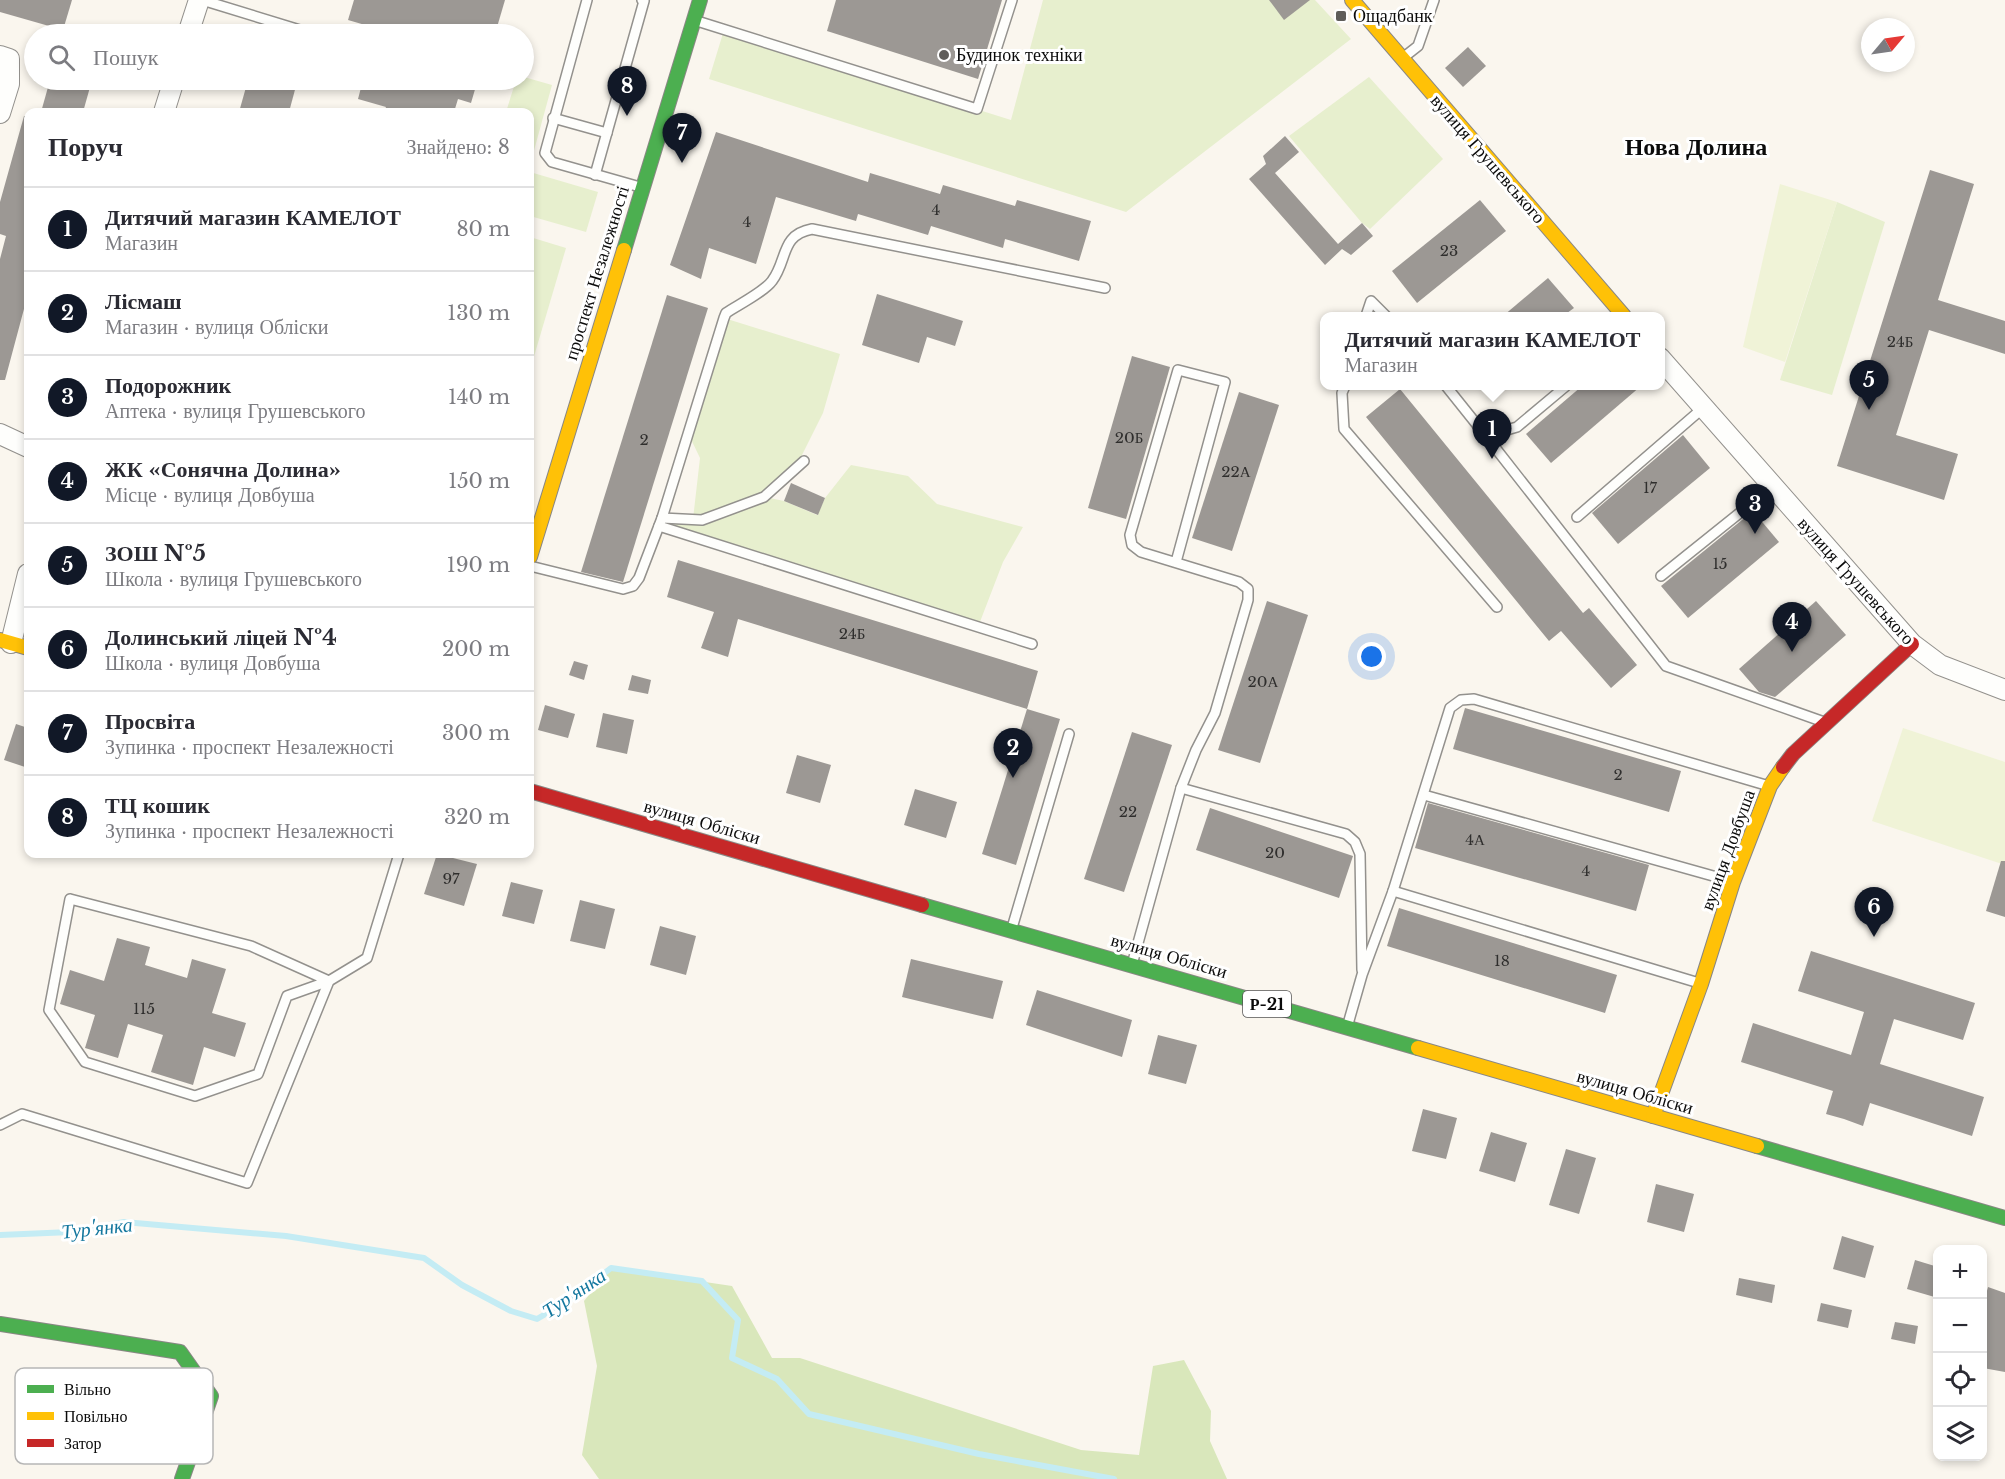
<!DOCTYPE html>
<html lang="uk">
<meta charset="utf-8">
<style>
:root{--surface:#fff;--page:#f2f2f3;--text:#2b2b33;--muted:#7c7c81;--line:#e1e1e2;--accent:#111827}
body{margin:0;font-family:"Libre Baskerville",serif;background:var(--page);color:var(--text)}
.controls{position:absolute;right:18px;bottom:18px;display:grid;overflow:hidden;border-radius:12px;box-shadow:0 3px 9px #0003}
.controls button{width:54px;height:54px;display:grid;place-items:center;padding:0;border:0;border-bottom:2px solid var(--line);background:var(--surface);color:var(--text);font:30px sans-serif}
.compass{position:absolute;left:1861px;top:18px;width:54px;height:54px;border-radius:50%;background:var(--surface);box-shadow:0 3px 9px #0003;rotate:61deg}
.you{position:absolute;left:1372px;top:657px;width:21px;height:21px;margin:-15px;border:4px solid #fff;border-radius:50%;background:#1a73e8;box-shadow:0 0 0 9px #1a73e833}
.badge{display:grid;place-items:center;width:39px;height:39px;border-radius:50%;background:var(--accent);color:#fff;font-size:20px;font-weight:700}
.pin{position:absolute;translate:-50% -50px;filter:drop-shadow(0 2px 3px #0008)}
.pin::after{content:'';position:absolute;top:32px;width:21px;height:18px;background:inherit;clip-path:polygon(0 0,100% 0,50% 100%)}
.popup{position:absolute;left:1320px;top:312px;width:345px;height:78px;box-sizing:border-box;display:grid;place-content:center;border-radius:12px;background:var(--surface);filter:drop-shadow(0 2px 4px #0005);font-size:20px;white-space:nowrap;color:var(--muted)}
.popup b{font-size:22px;color:var(--text)}
.popup::after{content:'';position:absolute;left:50%;top:100%;margin-left:-12px;border:12px solid transparent;border-top-color:var(--surface)}
.list{margin:0;padding:0;list-style:none}
h2{display:flex;justify-content:space-between;align-items:center;height:78px;margin:0;padding:0 24px;font-size:26px}
h2 small{font-size:20px;font-weight:400;color:var(--muted)}
.list li{display:grid;grid-template-columns:39px 1fr auto;gap:18px;align-items:center;box-sizing:border-box;height:84px;padding:0 24px;border-top:2px solid var(--line)}
.list b{display:block;font-size:22px;white-space:nowrap}
.list p{margin:0;font-size:20px;white-space:nowrap;color:var(--muted)}
.list em{font-size:20px;font-style:normal;color:var(--muted)}
.icon{flex:none;width:33px;height:33px;fill:none;stroke:currentColor;stroke-width:2;stroke-linecap:round;stroke-linejoin:round}
.map{position:relative;flex:none;width:2005px;height:1479px;overflow:hidden}
.search{position:absolute;background:var(--surface);box-shadow:0 3px 9px #0003;left:24px;top:24px;width:510px;height:66px;display:flex;align-items:center;gap:15px;box-sizing:border-box;padding:0 21px;border-radius:33px;color:var(--muted);font-size:22px}
.panel{position:absolute;background:var(--surface);box-shadow:0 3px 9px #0003;left:24px;top:108px;width:510px;height:750px;border-radius:12px}
.map>svg:first-child{display:block}
.green{fill:#e7efce}
.forest{fill:#d9e7bb}
.pitch{fill:#f0f3d7}
.lines{fill:none;stroke-linecap:round;stroke-linejoin:round}
.stream{stroke:#c4ecf4;stroke-width:6}
.building{fill:#9c9894}
.lane-casing{stroke:#93918d;stroke-width:12}
.street-casing{stroke:#93918d;stroke-width:22}
.fast-casing{stroke:#898784;stroke-width:16}
.slow-casing{stroke:#898784;stroke-width:16}
.jam-casing{stroke:#898784;stroke-width:16}
.lane{stroke:#fefefc;stroke-width:9}
.street{stroke:#fefefc;stroke-width:20}
.fast{stroke:#4caf50;stroke-width:14}
.slow{stroke:#ffc107;stroke-width:14}
.jam{stroke:#c62828;stroke-width:14}
.poi-dot{fill:#5f5d5a;stroke:#fff;stroke-width:2}
.labels{text-anchor:middle;stroke-width:6;stroke-linejoin:round;paint-order:stroke}
.number-label{font-size:15px;fill:#2f2e2d}
.shield{fill:#fff;stroke:#545454;stroke-width:1.5}
.shield-label{font-size:16px;font-weight:bold;fill:#0b0b0b}
.poi-label{font-size:18px;fill:#0b0b0b;stroke:#fff;text-anchor:start}
.street-label{font-size:18px;fill:#0b0b0b;stroke:#fff}
.water-label{font-size:20px;font-style:italic;fill:#13779e;stroke:#fff}
.district-label{font-size:24px;font-weight:bold;fill:#0b0b0b;stroke:#fff}
.key{fill:#fff;stroke:#b6b6b6;stroke-width:1.5}
.key-label{font-size:16px;fill:#0b0b0b}
</style>
<div class="map">
<svg width="2005" height="1479" viewBox="0 0 2005 1479">
<rect width="100%" height="100%" fill="#faf6ee"/>
<g class="green">
<polygon points="1043,0 1315,0 1351,39 1126,212 709,79 724,30 1011,120"/>
<polygon points="524,77 552,85 530,165 530,112 506,112 516,80 524,80"/>
<polygon points="1369,77 1443,159 1370,229 1362,223 1289,136"/>
<polygon points="530,172 598,192 586,232 530,216"/>
<polygon points="1837,202 1885,222 1832,395 1780,380"/>
<polygon points="530,237 566,248 530,370"/>
<polygon points="724,318 840,354 823,413 796,467 765,497 784,501 817,515 825,498 851,465 908,476 937,504 1023,527 1003,562 978,627 659,526 662,518 693,519 700,458 688,433"/>
</g>
<polygon class="forest" points="611,1268 732,1286 772,1358 800,1358 1081,1450 1139,1455 1153,1366 1184,1360 1211,1411 1210,1441 1227,1479 599,1479 582,1455 597,1366 584,1301"/>
<g class="pitch">
<polygon points="1780,184 1837,202 1785,362 1743,347"/>
<polygon points="1903,728 2005,762 2005,865 1872,821"/>
</g>
<g class="lines">
<polyline class="stream" points="0,1235 71,1232 124,1222 286,1236 424,1258 462,1285 511,1311 537,1319 571,1299 611,1268 702,1281 738,1320 732,1358 777,1379 809,1414 979,1454 1114,1479"/>
</g>
<g class="building">
<polygon points="0,0 72,0 63,30 0,12"/>
<polygon points="354,0 505,0 495,34 396,34 348,20"/>
<polygon points="836,0 1002,0 978,79 827,31"/>
<polygon points="1269,0 1310,0 1284,20"/>
<polygon points="1468,47 1486,66 1463,87 1445,68"/>
<polygon points="50,80 92,80 83,112 41,112"/>
<polygon points="248,80 270,80 296,86 289,112 239,112"/>
<polygon points="363,80 463,80 462,82 476,86 471,103 458,99 454,112 384,112 386,107 358,99"/>
<polygon points="24,116 28,116 28,294 5,380 0,380 0,259 6,236 0,234 0,202"/>
<polygon points="716,132 868,182 870,173 940,194 943,185 1015,206 1017,200 1091,221 1079,261 1005,239 1003,248 931,226 928,235 858,214 856,221 776,197 756,264 709,248 701,279 670,265"/>
<polygon points="1285,136 1299,152 1275,173 1338,244 1362,223 1373,236 1351,255 1342,249 1325,265 1249,179 1266,164 1263,156"/>
<polygon points="1930,170 1974,184 1938,300 2005,321 2005,354 1929,330 1896,435 1958,454 1944,500 1837,466"/>
<polygon points="1480,200 1506,231 1417,303 1392,271"/>
<polygon points="1548,278 1574,308 1563,316 1503,316"/>
<polygon points="877,294 963,321 955,346 927,337 919,363 862,345"/>
<polygon points="667,295 708,308 623,582 581,572"/>
<polygon points="1132,356 1170,367 1126,519 1088,508"/>
<polygon points="1582,386 1641,386 1551,463 1526,434"/>
<polygon points="1400,389 1583,613 1589,608 1637,665 1611,688 1561,631 1549,641 1366,417"/>
<polygon points="1239,392 1279,405 1232,551 1192,538"/>
<polygon points="1683,435 1710,468 1618,544 1592,513"/>
<polygon points="791,483 825,498 818,515 784,501"/>
<polygon points="1753,511 1779,542 1688,618 1661,586"/>
<polygon points="678,560 1038,671 1027,709 738,619 728,657 701,648 714,612 667,597"/>
<polygon points="1267,601 1308,615 1260,763 1218,750"/>
<polygon points="1816,601 1846,635 1775,697 1759,692 1739,669"/>
<polygon points="574,661 588,665 584,680 569,675"/>
<polygon points="632,675 651,680 648,694 628,690"/>
<polygon points="545,705 575,714 568,738 538,730"/>
<polygon points="1465,708 1681,771 1669,812 1453,749"/>
<polygon points="1027,709 1060,719 1016,865 982,854"/>
<polygon points="603,713 634,720 627,754 596,747"/>
<polygon points="16,724 28,728 28,768 4,760"/>
<polygon points="1132,732 1172,745 1124,892 1084,879"/>
<polygon points="797,755 831,765 820,803 786,793"/>
<polygon points="915,789 957,802 946,838 904,825"/>
<polygon points="1428,803 1649,865 1636,911 1415,848"/>
<polygon points="1210,808 1353,856 1339,898 1196,850"/>
<polygon points="437,854 477,864 464,906 424,894"/>
<polygon points="2001,861 2005,861 2005,917 1986,911"/>
<polygon points="511,882 543,890 534,924 502,916"/>
<polygon points="580,900 615,909 605,949 570,941"/>
<polygon points="1399,908 1617,975 1605,1013 1387,946"/>
<polygon points="660,926 696,936 686,975 650,965"/>
<polygon points="117,938 150,947 145,965 187,978 192,959 226,969 212,1013 246,1023 235,1057 204,1047 193,1085 151,1072 163,1035 128,1024 118,1058 85,1048 95,1015 60,1004 70,970 104,981"/>
<polygon points="1811,951 1975,1003 1963,1040 1894,1019 1880,1064 1984,1097 1972,1136 1870,1103 1863,1126 1844,1119 1826,1114 1833,1091 1741,1062 1753,1023 1851,1055 1864,1012 1798,991"/>
<polygon points="911,959 1003,981 993,1019 902,997"/>
<polygon points="1037,990 1132,1020 1122,1057 1026,1025"/>
<polygon points="1158,1035 1197,1045 1186,1084 1148,1074"/>
<polygon points="1423,1109 1457,1118 1446,1159 1412,1151"/>
<polygon points="1491,1132 1527,1143 1515,1182 1479,1171"/>
<polygon points="1566,1149 1596,1158 1579,1214 1549,1205"/>
<polygon points="1656,1184 1694,1194 1684,1232 1647,1222"/>
<polygon points="1842,1236 1874,1246 1865,1278 1833,1269"/>
<polygon points="1915,1260 1938,1267 1938,1298 1907,1289"/>
<polygon points="1739,1278 1775,1285 1772,1303 1736,1295"/>
<polygon points="1988,1287 2005,1293 2005,1372 1983,1368 1983,1306"/>
<polygon points="1821,1303 1852,1310 1848,1328 1817,1321"/>
<polygon points="1895,1322 1918,1326 1915,1344 1891,1339"/>
</g>
<g class="lines">
<defs>
<g id="lane">
<polyline points="202,0 313,34"/>
<polyline points="587,0 545,153 552,162 640,187"/>
<polyline points="697,21 977,109 1012,0"/>
<polyline points="1404,57 1418,46 1434,0"/>
<polyline points="553,118 607,133"/>
<polyline points="595,175 644,1 642,0"/>
<polyline points="1366,316 1371,301 1386,316"/>
<polyline points="1345,386 1342,393 1344,429 1497,607"/>
<polyline points="1446,386 1486,436"/>
<polyline points="1566,386 1517,427 1486,436 1666,666 1824,722"/>
<polyline points="1577,517 1703,408"/>
<polyline points="662,518 702,520 764,497 804,461"/>
<polyline points="659,526 1032,644"/>
<path d="M530,566L623,589L633,586L639,578L662,518L724,318L726,313C738,305 764,292 772,281C788,260 780,235 812,229L1105,288"/>
<polyline points="1661,576 1772,487"/>
<polyline points="1181,788 1346,834 1355,842 1360,854 1362,970"/>
<polyline points="1424,795 1731,881"/>
<polyline points="1393,891 1450,708 1461,700 1474,699 1769,786"/>
<polygon points="70,899 251,946 329,981 287,996 258,1074 195,1096 85,1062 49,1010"/>
<polyline points="1012,928 1069,734"/>
<polyline points="1133,961 1181,788 1196,750 1215,713 1248,600 1248,589 1239,582 1141,552 1132,545 1130,535 1178,370 1225,382 1176,562"/>
<polyline points="1348,1024 1362,975 1393,891 1699,983"/>
<polyline points="0,1125 22,1114 247,1183 329,981 367,958 399,854"/>
</g>
<g id="street">
<polyline points="188,34 199,0"/>
<polyline points="0,56 9,59 9,84 0,113"/>
<polyline points="164,112 174,80"/>
<polyline points="1660,358 1912,644 1940,665 2005,690"/>
<polyline points="0,434 28,447"/>
<polyline points="11,643 28,574"/>
</g>
<g id="fast">
<polyline points="624,250 700,0"/>
<polyline points="922,905 1418,1048"/>
<polyline points="1757,1146 2005,1218"/>
<polyline points="0,1324 180,1352 211,1396 182,1479"/>
</g>
<g id="slow">
<polyline points="1352,0 1624,316"/>
<polyline points="530,557 624,250"/>
<polyline points="0,640 28,648"/>
<polyline points="1418,1048 1757,1146"/>
<polyline points="1653,1116 1701,984 1733,882 1770,786 1783,767"/>
</g>
<g id="jam">
<polyline points="1783,767 1793,754 1912,644"/>
<polyline points="530,791 922,905"/>
</g>
</defs>
<use href="#lane" class="lane-casing"/>
<use href="#street" class="street-casing"/>
<use href="#fast" class="fast-casing"/>
<use href="#slow" class="slow-casing"/>
<use href="#jam" class="jam-casing"/>
<use href="#lane" class="lane"/>
<use href="#street" class="street"/>
<use href="#fast" class="fast"/>
<use href="#slow" class="slow"/>
<use href="#jam" class="jam"/>
</g>
<g class="poi-dot">
<rect x="1335" y="10" width="12" height="12" rx="3"/>
<circle cx="944" cy="55" r="6"/>
</g>
<g class="labels">
<g class="number-label">
<text x="936" y="215">4</text>
<text x="747" y="227">4</text>
<text x="1449" y="256">23</text>
<text x="1900" y="347">24Б</text>
<text x="1129" y="443">20Б</text>
<text x="644" y="445">2</text>
<text x="1236" y="477">22А</text>
<text x="1650" y="493">17</text>
<text x="1720" y="569">15</text>
<text x="852" y="639">24Б</text>
<text x="1263" y="687">20А</text>
<text x="1618" y="780">2</text>
<text x="1128" y="817">22</text>
<text x="1475" y="845">4А</text>
<text x="1275" y="858">20</text>
<text x="1586" y="876">4</text>
<text x="451" y="884">97</text>
<text x="1502" y="966">18</text>
<text x="144" y="1014">115</text>
</g>
<rect class="shield" x="1243" y="991" width="48" height="26" rx="4.5"/>
<g class="shield-label">
<text x="1267" y="1010">Р-21</text>
</g>
<g class="poi-label">
<text x="1353" y="22">Ощадбанк</text>
<text x="956" y="61">Будинок техніки</text>
</g>
<g class="street-label">
<text transform="translate(1488 159) rotate(49)" y="6">вулиця Грушевського</text>
<text transform="translate(597 273) rotate(-73)" y="6">проспект Незалежності</text>
<text transform="translate(1856 581) rotate(48)" y="6">вулиця Грушевського</text>
<text transform="translate(702 822) rotate(16)" y="6">вулиця Обліски</text>
<text transform="translate(1728 850) rotate(-70)" y="6">вулиця Довбуша</text>
<text transform="translate(1169 956) rotate(16)" y="6">вулиця Обліски</text>
<text transform="translate(1635 1092) rotate(16)" y="6">вулиця Обліски</text>
</g>
<g class="water-label">
<text transform="translate(97 1228) rotate(-6)" y="7">Тур'янка</text>
<text transform="translate(574 1293) rotate(-34)" y="7">Тур'янка</text>
</g>
<g class="district-label">
<text x="1696" y="155">Нова Долина</text>
</g>
</g>
<rect x="15" y="1368" width="198" height="96" rx="9" class="key"/>
<rect x="27" y="1385" width="27" height="8" fill="#4caf50"/>
<rect x="27" y="1412" width="27" height="8" fill="#ffc107"/>
<rect x="27" y="1439" width="27" height="8" fill="#c62828"/>
<g class="key-label">
<text x="64" y="1395">Вільно</text>
<text x="64" y="1422">Повільно</text>
<text x="64" y="1449">Затор</text>
</g>
</svg>
<div class="controls">
<button>+</button>
<button>−</button>
<button><svg class="icon" aria-label="locate" viewBox="0 0 24 24"><circle cx="12" cy="12" r="6"/><path d="M12 2v4M12 18v4M2 12h4M18 12h4"/></svg></button>
<button><svg class="icon" aria-label="layers" viewBox="0 0 24 24"><path d="M12 4l9 5-9 5-9-5zM3 14l9 5 9-5"/></svg></button>
</div>
<svg class="compass" viewBox="-18 -18 36 36"><path d="M0-13l5 13h-10z" fill="#e53935"/><path d="M0 13l5-13h-10z" fill="#7c7c81"/></svg>
<div class="you"></div>
<div class="pin badge" style="left:1492px;top:459px">1</div>
<div class="popup"><b>Дитячий магазин КАМЕЛОТ</b>Магазин</div>
<div class="pin badge" style="left:1013px;top:778px">2</div>
<div class="pin badge" style="left:1755px;top:534px">3</div>
<div class="pin badge" style="left:1792px;top:652px">4</div>
<div class="pin badge" style="left:1869px;top:410px">5</div>
<div class="pin badge" style="left:1874px;top:937px">6</div>
<div class="pin badge" style="left:682px;top:163px">7</div>
<div class="pin badge" style="left:627px;top:116px">8</div>
<div class="search"><svg class="icon" aria-label="search" viewBox="0 0 24 24"><circle cx="10" cy="10" r="6"/><path d="M15 15l6 6"/></svg>Пошук</div>
<section class="panel">
<h2>Поруч<small>Знайдено: 8</small></h2>
<ul class="list">
<li><span class="badge">1</span><div><b>Дитячий магазин КАМЕЛОТ</b><p>Магазин</p></div><em>80 m</em></li>
<li><span class="badge">2</span><div><b>Лісмаш</b><p>Магазин · вулиця Обліски</p></div><em>130 m</em></li>
<li><span class="badge">3</span><div><b>Подорожник</b><p>Аптека · вулиця Грушевського</p></div><em>140 m</em></li>
<li><span class="badge">4</span><div><b>ЖК «Сонячна Долина»</b><p>Місце · вулиця Довбуша</p></div><em>150 m</em></li>
<li><span class="badge">5</span><div><b>ЗОШ №5</b><p>Школа · вулиця Грушевського</p></div><em>190 m</em></li>
<li><span class="badge">6</span><div><b>Долинський ліцей №4</b><p>Школа · вулиця Довбуша</p></div><em>200 m</em></li>
<li><span class="badge">7</span><div><b>Просвіта</b><p>Зупинка · проспект Незалежності</p></div><em>300 m</em></li>
<li><span class="badge">8</span><div><b>ТЦ кошик</b><p>Зупинка · проспект Незалежності</p></div><em>320 m</em></li>
</ul>
</section>
</div>
